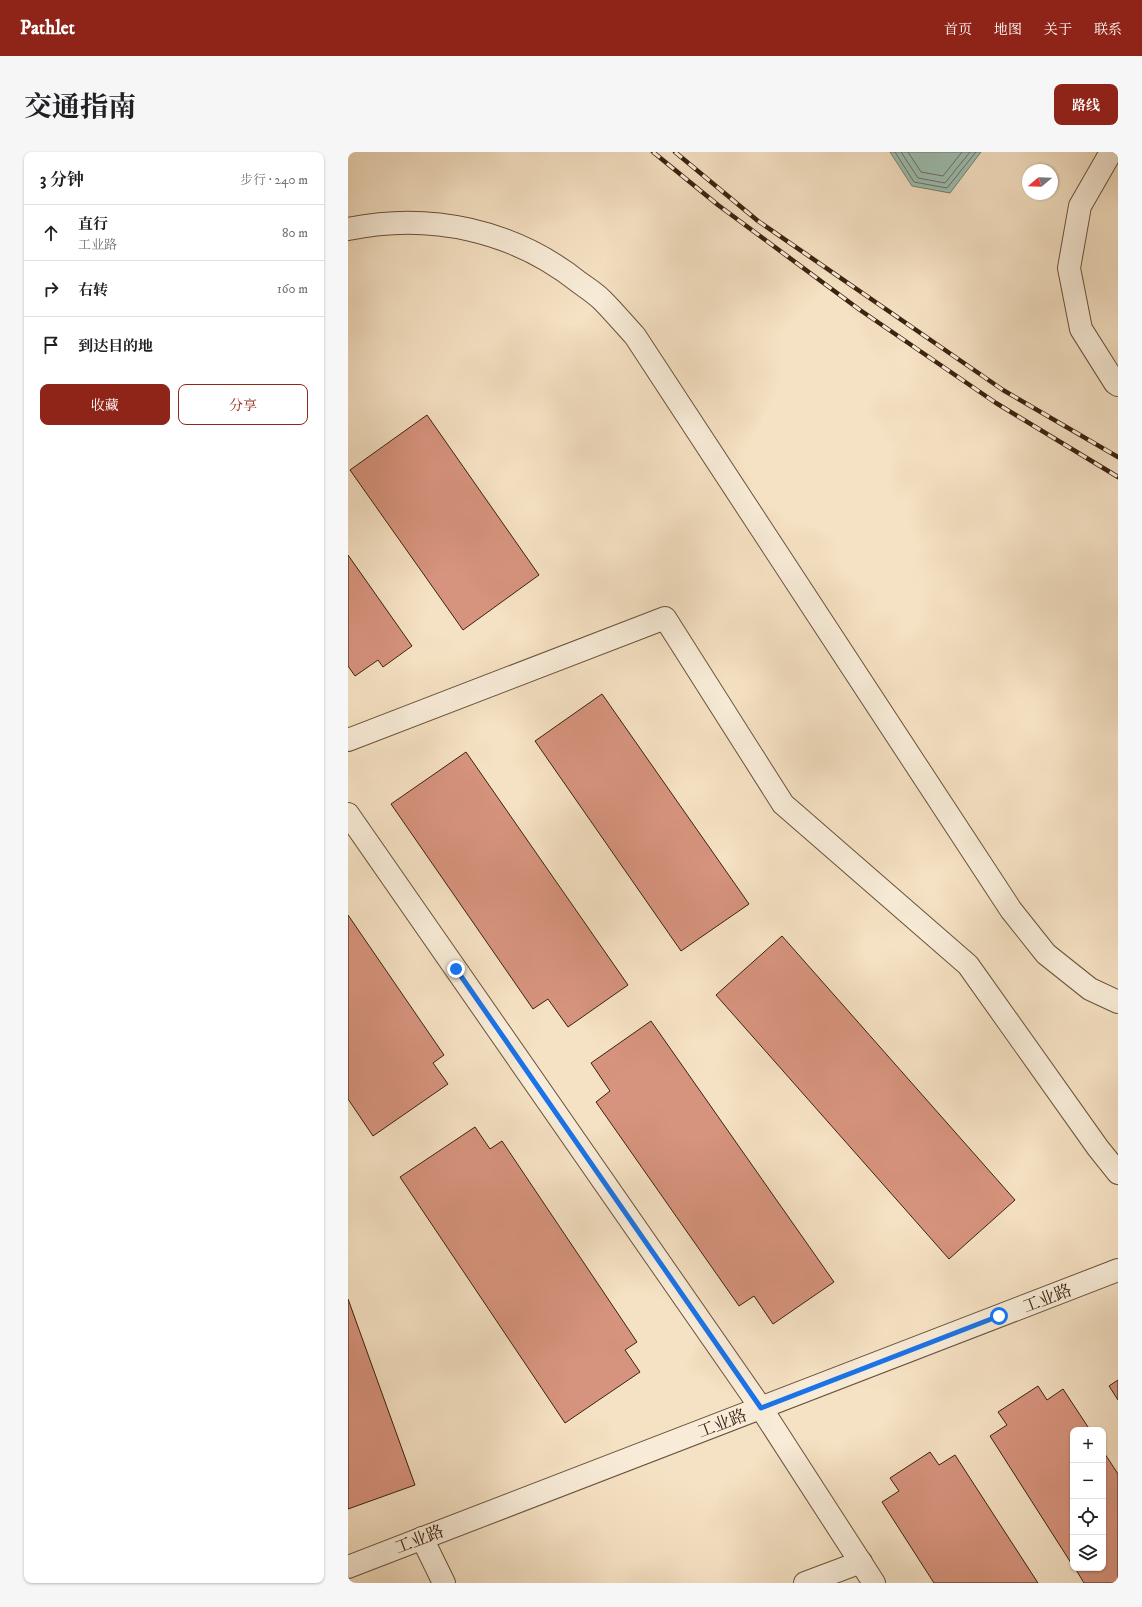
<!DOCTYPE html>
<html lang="zh">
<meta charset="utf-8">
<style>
:root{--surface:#fff;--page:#f6f6f6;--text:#202124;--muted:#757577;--line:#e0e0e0;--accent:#8f2418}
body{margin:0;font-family:"IM FELL DW Pica","Noto Serif SC",serif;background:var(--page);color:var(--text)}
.controls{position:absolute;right:12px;bottom:12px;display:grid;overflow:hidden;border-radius:8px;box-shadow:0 1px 3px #0004}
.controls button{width:36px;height:36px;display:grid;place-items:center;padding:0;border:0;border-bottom:1px solid var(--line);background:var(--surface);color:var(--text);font:20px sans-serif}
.compass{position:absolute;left:674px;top:12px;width:36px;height:36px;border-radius:50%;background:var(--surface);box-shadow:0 1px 3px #0004;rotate:251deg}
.stop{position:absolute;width:12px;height:12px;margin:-9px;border:3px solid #1a73e8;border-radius:50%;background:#fff}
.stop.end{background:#1a73e8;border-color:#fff;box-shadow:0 1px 4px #0008}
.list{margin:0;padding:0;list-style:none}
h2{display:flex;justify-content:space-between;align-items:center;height:52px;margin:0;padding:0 16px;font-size:17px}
h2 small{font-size:13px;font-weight:400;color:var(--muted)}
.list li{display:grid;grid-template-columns:26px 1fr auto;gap:12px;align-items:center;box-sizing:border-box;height:56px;padding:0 16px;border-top:1px solid var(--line)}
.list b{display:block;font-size:15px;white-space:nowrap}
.list p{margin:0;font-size:13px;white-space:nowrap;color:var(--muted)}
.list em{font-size:13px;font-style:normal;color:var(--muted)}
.actions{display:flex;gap:8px;padding:12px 16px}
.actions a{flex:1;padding:9px 0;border:1px solid var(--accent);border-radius:8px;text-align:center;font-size:14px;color:var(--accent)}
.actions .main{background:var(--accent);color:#fff}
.icon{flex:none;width:22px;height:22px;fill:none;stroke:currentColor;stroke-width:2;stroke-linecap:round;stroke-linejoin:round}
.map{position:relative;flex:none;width:770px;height:1431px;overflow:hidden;border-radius:8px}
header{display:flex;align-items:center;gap:24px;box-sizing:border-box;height:56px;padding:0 20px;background:var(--accent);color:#fff}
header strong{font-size:19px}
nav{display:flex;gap:22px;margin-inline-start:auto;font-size:14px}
.intro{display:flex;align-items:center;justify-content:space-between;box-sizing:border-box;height:96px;padding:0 24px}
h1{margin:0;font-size:28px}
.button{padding:10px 18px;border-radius:8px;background:var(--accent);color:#fff;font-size:14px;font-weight:700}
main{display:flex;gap:24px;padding:0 24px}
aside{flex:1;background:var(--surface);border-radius:8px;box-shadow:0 1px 3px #0004}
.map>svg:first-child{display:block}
.water{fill:#9cbeb2;stroke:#758070}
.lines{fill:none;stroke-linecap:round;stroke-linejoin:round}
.shore{stroke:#6c7060;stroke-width:1}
.building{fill:#d6937d;stroke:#3b220e}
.minor-casing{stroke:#6a523b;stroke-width:24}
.minor{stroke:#f8ecd8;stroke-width:22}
.rail-casing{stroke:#3b220e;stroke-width:4.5}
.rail{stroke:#f8ecd8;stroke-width:3;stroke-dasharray:9;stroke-linecap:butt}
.route{stroke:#1a73e8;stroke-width:5}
.labels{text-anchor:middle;stroke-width:3;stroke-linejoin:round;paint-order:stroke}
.street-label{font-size:17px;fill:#3b220e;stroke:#f8ecd8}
</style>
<header>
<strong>Pathlet</strong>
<nav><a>首页</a><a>地图</a><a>关于</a><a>联系</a></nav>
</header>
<div class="intro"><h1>交通指南</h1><a class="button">路线</a></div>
<main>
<aside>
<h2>3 分钟<small>步行 · 240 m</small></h2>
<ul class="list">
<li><svg class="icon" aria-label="ahead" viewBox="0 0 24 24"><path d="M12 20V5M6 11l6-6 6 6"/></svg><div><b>直行</b><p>工业路</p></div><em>80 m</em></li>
<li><svg class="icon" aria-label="right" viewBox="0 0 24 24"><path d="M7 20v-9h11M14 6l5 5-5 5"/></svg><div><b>右转</b></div><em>160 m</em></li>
<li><svg class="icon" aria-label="arrive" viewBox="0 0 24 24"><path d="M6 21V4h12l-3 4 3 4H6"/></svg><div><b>到达目的地</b></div></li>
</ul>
<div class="actions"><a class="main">收藏</a><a>分享</a></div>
</aside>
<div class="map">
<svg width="770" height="1431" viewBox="0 0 770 1431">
<rect width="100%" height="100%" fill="#f5e1c3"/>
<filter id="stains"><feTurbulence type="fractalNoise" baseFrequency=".005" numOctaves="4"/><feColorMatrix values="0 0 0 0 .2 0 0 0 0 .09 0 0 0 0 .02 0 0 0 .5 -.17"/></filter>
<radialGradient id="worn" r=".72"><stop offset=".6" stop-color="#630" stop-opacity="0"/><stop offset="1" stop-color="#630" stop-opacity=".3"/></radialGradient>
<polygon class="water" points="542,0 633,0 602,41 564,34"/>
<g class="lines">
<g class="shore">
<polyline points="547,0 566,30 599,36 628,0"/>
<polyline points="553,0 570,26 597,31 622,0"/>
<polyline points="560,0 573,20 595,24 614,0"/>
</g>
</g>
<g class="building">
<polygon points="79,263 191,423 115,478 2,318"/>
<polygon points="0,403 64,494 35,515 30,508 7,524 0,514"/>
<polygon points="254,542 401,752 333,799 187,589"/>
<polygon points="118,600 280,833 220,875 200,847 185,857 43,652"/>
<polygon points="0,763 96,903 85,911 100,932 25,984 0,947"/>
<polygon points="434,784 667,1048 601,1107 368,843"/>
<polygon points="303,869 486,1130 425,1172 406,1144 391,1154 248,950 262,939 243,911"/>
<polygon points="127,975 142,997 154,989 289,1190 277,1198 292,1220 217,1271 52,1025"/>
<polygon points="0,1147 67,1333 0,1357"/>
<polygon points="770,1228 770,1248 761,1234"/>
<polygon points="690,1234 699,1248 715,1237 742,1278 725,1278 725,1414 642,1284 659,1273 650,1260"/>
<polygon points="755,1299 770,1322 770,1431 736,1431 727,1416 755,1416"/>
<polygon points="582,1300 591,1313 607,1303 690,1431 586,1431 534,1350 551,1339 542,1326"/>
</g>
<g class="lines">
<defs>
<g id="minor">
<polyline points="763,0 732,54 721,116 733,177 767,231 770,233"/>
<path d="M0,77C82,60 166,78 232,131C239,136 247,141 254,148C265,159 276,172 287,184L663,758L698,802L742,837L770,850"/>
<polyline points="0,588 317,466 435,652 620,813 750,996 770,1021"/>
<polyline points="0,662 413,1256 526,1431"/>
<polyline points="74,1386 96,1431"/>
<polyline points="0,1415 770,1118"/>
<polyline points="457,1431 513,1410"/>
</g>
</defs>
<use href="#minor" class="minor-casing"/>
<use href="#minor" class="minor"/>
<defs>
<g id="rail">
<polyline points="305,0 370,53 512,158 648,251 770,325"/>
<polyline points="327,0 410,69 655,238 770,305"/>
</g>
</defs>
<use href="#rail" class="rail-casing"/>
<use href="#rail" class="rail"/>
</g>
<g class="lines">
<polyline class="route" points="108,817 413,1256 651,1164"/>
</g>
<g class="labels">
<g class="street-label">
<text transform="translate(699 1146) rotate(-21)" y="6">工业路</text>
<text transform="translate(374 1271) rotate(-21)" y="6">工业路</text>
<text transform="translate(71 1387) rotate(-21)" y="6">工业路</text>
</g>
</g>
<rect width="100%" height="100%" filter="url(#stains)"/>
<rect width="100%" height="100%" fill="url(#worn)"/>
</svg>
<div class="controls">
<button>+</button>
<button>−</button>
<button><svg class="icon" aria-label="locate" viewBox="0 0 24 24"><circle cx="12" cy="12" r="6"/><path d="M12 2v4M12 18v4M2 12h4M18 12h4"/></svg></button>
<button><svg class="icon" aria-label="layers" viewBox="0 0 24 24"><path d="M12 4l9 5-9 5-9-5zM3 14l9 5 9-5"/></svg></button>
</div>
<svg class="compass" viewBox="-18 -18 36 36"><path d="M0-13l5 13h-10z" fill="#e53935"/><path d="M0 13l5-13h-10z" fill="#757577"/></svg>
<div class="stop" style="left:651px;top:1164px"></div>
<div class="stop end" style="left:108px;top:817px"></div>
</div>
</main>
